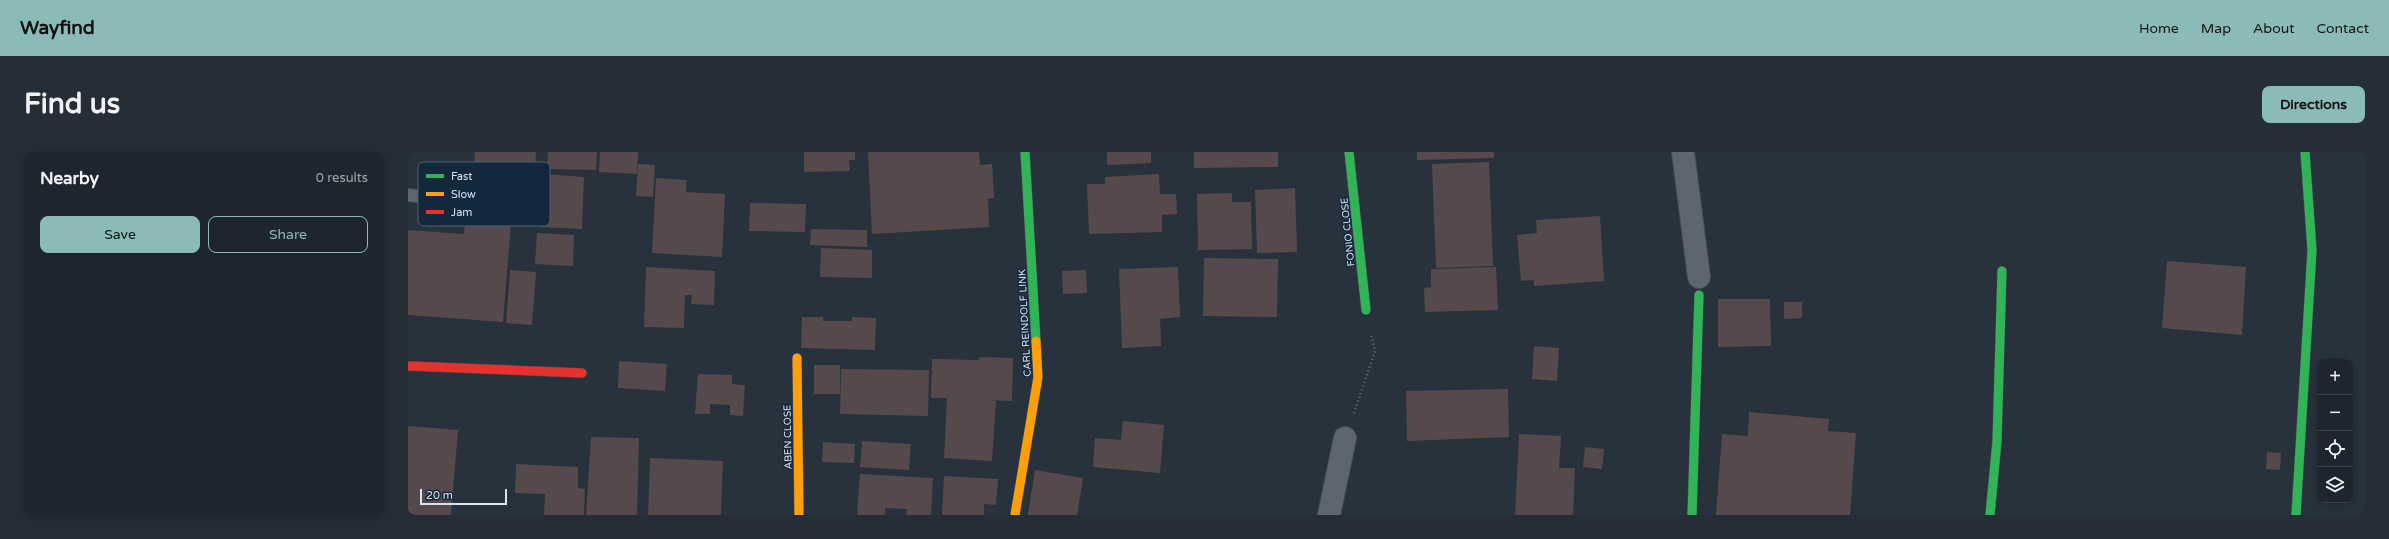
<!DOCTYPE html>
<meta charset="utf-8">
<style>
:root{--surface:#1d262e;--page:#252e36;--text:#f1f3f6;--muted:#a0a5aa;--line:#3b434a;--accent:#8bbbb9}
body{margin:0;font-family:"Varela Round",sans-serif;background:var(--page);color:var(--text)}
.controls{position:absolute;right:12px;bottom:12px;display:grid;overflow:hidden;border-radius:8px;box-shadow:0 2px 10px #0003}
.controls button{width:36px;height:36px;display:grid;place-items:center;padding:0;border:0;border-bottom:1px solid var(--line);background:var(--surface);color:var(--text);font:20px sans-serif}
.scale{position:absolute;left:12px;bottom:10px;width:87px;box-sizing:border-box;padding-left:4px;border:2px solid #d7e4f1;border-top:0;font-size:11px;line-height:14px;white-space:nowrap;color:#d7e4f1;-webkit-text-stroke:3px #13283c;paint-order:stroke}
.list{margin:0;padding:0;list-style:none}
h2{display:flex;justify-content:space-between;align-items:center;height:52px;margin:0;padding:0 16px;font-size:17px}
h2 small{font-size:13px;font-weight:400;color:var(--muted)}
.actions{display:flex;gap:8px;padding:12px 16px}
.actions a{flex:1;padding:9px 0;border:1px solid var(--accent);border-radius:8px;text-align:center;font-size:14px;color:var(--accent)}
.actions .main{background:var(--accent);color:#111}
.icon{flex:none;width:22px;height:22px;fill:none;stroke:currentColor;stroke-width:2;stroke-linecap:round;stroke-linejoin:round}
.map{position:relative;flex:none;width:1957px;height:363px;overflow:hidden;border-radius:8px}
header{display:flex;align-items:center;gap:24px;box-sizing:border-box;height:56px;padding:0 20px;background:var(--accent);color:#111}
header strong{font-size:19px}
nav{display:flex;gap:22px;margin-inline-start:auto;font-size:14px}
.intro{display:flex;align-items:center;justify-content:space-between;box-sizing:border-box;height:96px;padding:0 24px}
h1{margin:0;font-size:28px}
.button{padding:10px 18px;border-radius:8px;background:var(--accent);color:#111;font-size:14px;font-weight:700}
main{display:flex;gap:24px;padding:0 24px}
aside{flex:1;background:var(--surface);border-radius:8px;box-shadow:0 2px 10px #0003}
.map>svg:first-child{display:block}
.building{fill:#56494b}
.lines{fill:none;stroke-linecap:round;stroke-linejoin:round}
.lane-casing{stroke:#444e57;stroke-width:14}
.street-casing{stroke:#444e57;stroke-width:24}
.fast-casing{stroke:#444e57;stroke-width:10}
.slow-casing{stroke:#444e57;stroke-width:10}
.jam-casing{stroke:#444e57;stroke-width:10}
.path{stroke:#666e75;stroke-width:2.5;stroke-dasharray:1 3;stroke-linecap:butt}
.lane{stroke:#5d666e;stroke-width:12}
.street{stroke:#5d666e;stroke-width:22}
.fast{stroke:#30b455;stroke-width:9}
.slow{stroke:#ff9f0a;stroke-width:9}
.jam{stroke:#e5322d;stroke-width:9}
.labels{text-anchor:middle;stroke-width:3;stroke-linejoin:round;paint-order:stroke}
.street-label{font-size:10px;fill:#d7e4f1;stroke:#13283c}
.key{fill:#13283c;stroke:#4e6072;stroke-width:1}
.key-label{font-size:11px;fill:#d7e4f1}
</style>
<header>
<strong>Wayfind</strong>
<nav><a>Home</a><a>Map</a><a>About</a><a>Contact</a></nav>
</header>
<div class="intro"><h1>Find us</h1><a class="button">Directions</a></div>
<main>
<aside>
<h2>Nearby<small>0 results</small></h2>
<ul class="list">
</ul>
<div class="actions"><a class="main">Save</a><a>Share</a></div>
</aside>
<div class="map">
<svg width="1957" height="363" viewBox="0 0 1957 363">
<rect width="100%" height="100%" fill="#27323d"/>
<g class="building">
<polygon points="67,0 128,0 125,42 64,38"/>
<polygon points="140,0 189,0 188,18 139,17"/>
<polygon points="192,0 230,0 229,22 191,20"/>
<polygon points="396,0 447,0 447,8 441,8 442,19 396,20"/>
<polygon points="460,0 571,0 572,13 584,12 586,46 580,47 581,75 464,82"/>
<polygon points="699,0 743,0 743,11 699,13"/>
<polygon points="786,0 870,0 870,15 786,16"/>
<polygon points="1009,0 1086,0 1086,6 1009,8"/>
<polygon points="1081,10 1085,114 1028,116 1024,12"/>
<polygon points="230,12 247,13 245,45 228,44"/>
<polygon points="135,22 176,25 174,77 133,75"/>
<polygon points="751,22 752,42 768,42 769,62 754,63 754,80 681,82 679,32 697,32 697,25"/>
<polygon points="248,26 279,28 278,40 317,42 314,105 244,101"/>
<polygon points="887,36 889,100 849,101 847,38"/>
<polygon points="824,41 824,50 843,50 844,97 790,98 789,42"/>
<polygon points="59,42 105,46 95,170 0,163 0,78 56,82"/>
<polygon points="342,51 398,52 397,80 341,79"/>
<polygon points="1192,64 1196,129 1126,134 1126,128 1113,129 1109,83 1129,81 1128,68"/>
<polygon points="403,77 459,78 459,95 402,93"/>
<polygon points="129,81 166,83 165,114 127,112"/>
<polygon points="413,96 464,98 464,126 412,125"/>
<polygon points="796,106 870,107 869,165 795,164"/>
<polygon points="1759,109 1838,115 1834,183 1754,176"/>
<polygon points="238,115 307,119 306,153 283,152 284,143 277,143 276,176 236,175"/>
<polygon points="770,115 772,165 752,167 753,194 714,196 711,117"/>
<polygon points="1088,115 1090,158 1017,160 1016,136 1023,135 1023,117"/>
<polygon points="102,118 128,120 124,173 98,171"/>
<polygon points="678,118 679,141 655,142 654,119"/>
<polygon points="1310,147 1362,147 1363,194 1310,195"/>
<polygon points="1376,150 1394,150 1394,166 1376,167"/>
<polygon points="394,165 415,165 415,169 444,169 444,165 468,166 467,198 393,196"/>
<polygon points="1126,194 1151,196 1149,229 1124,227"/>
<polygon points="571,205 605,206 604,249 579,248 588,249 584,309 536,306 539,246 523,246 524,207 571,208"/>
<polygon points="211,209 259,212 257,239 210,236"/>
<rect x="406" y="213" width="26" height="29"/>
<polygon points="433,217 521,218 520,264 432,262"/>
<polygon points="290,222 324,223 324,232 337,233 335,264 322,263 322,253 302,252 302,262 287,262"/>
<polygon points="1100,237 1101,285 999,289 998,239"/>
<polygon points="1341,260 1421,267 1420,279 1448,281 1442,363 1308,363 1314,282 1340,284"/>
<polygon points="715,269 756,273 752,321 685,315 687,286 713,288"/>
<polygon points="0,274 50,278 43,363 0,363"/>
<polygon points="1111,282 1153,284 1151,316 1167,316 1165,363 1107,363"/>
<polygon points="183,285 231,286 229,363 178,363"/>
<polygon points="454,289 503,292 501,318 452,315"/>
<polygon points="415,290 447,292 446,311 414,310"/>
<polygon points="1177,295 1196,297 1194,317 1175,315"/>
<polygon points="1859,300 1873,301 1872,318 1858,317"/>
<polygon points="242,306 315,309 313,363 240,363"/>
<polygon points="108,312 170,315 170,336 177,337 176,363 136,363 137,342 107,341"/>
<polygon points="627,318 675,326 669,363 620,363"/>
<polygon points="452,322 525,326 523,363 498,363 499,357 477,356 477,363 449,363"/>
<polygon points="536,324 590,327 588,353 576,352 576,363 534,363"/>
</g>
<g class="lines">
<defs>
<polyline id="lane" points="0,43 39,48"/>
<g id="street">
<polyline points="1275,0 1291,125"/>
<polyline points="921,363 937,286"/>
</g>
<g id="fast">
<polyline points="617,0 628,189"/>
<polyline points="941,0 958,158"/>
<polyline points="1284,363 1291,143"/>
<polyline points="1582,363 1589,289 1594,119"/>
<polyline points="1888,363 1904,98 1897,0"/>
</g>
<g id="slow">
<polyline points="389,206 391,363"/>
<polyline points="607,363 630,225 628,189"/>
</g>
<polyline id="jam" points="0,214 174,221"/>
</defs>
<use href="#lane" class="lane-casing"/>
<use href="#street" class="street-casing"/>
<use href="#fast" class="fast-casing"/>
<use href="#slow" class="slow-casing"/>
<use href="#jam" class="jam-casing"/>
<polyline class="path" points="946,261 967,199 963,182"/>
<use href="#lane" class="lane"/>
<use href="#street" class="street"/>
<use href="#fast" class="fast"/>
<use href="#slow" class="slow"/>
<use href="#jam" class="jam"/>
</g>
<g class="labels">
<g class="street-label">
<text transform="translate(939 80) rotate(-96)" y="4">FONIO CLOSE</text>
<text transform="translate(616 171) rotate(-93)" y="4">CARL REINDOLF LINK</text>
<text transform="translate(379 285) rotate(-91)" y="4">ABEN CLOSE</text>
</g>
</g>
<rect x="10" y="10" width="132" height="64" rx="6" class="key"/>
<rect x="18" y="22" width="18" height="4" fill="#30b455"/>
<rect x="18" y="40" width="18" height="4" fill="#ff9f0a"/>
<rect x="18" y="58" width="18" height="4" fill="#e5322d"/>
<g class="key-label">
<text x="43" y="28">Fast</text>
<text x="43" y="46">Slow</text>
<text x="43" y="64">Jam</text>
</g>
</svg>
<div class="controls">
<button>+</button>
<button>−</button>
<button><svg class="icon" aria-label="locate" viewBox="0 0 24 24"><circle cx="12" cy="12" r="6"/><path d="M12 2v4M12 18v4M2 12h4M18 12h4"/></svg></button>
<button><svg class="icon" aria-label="layers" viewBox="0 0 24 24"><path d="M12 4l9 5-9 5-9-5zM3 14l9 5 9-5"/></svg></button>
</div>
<div class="scale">20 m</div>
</div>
</main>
